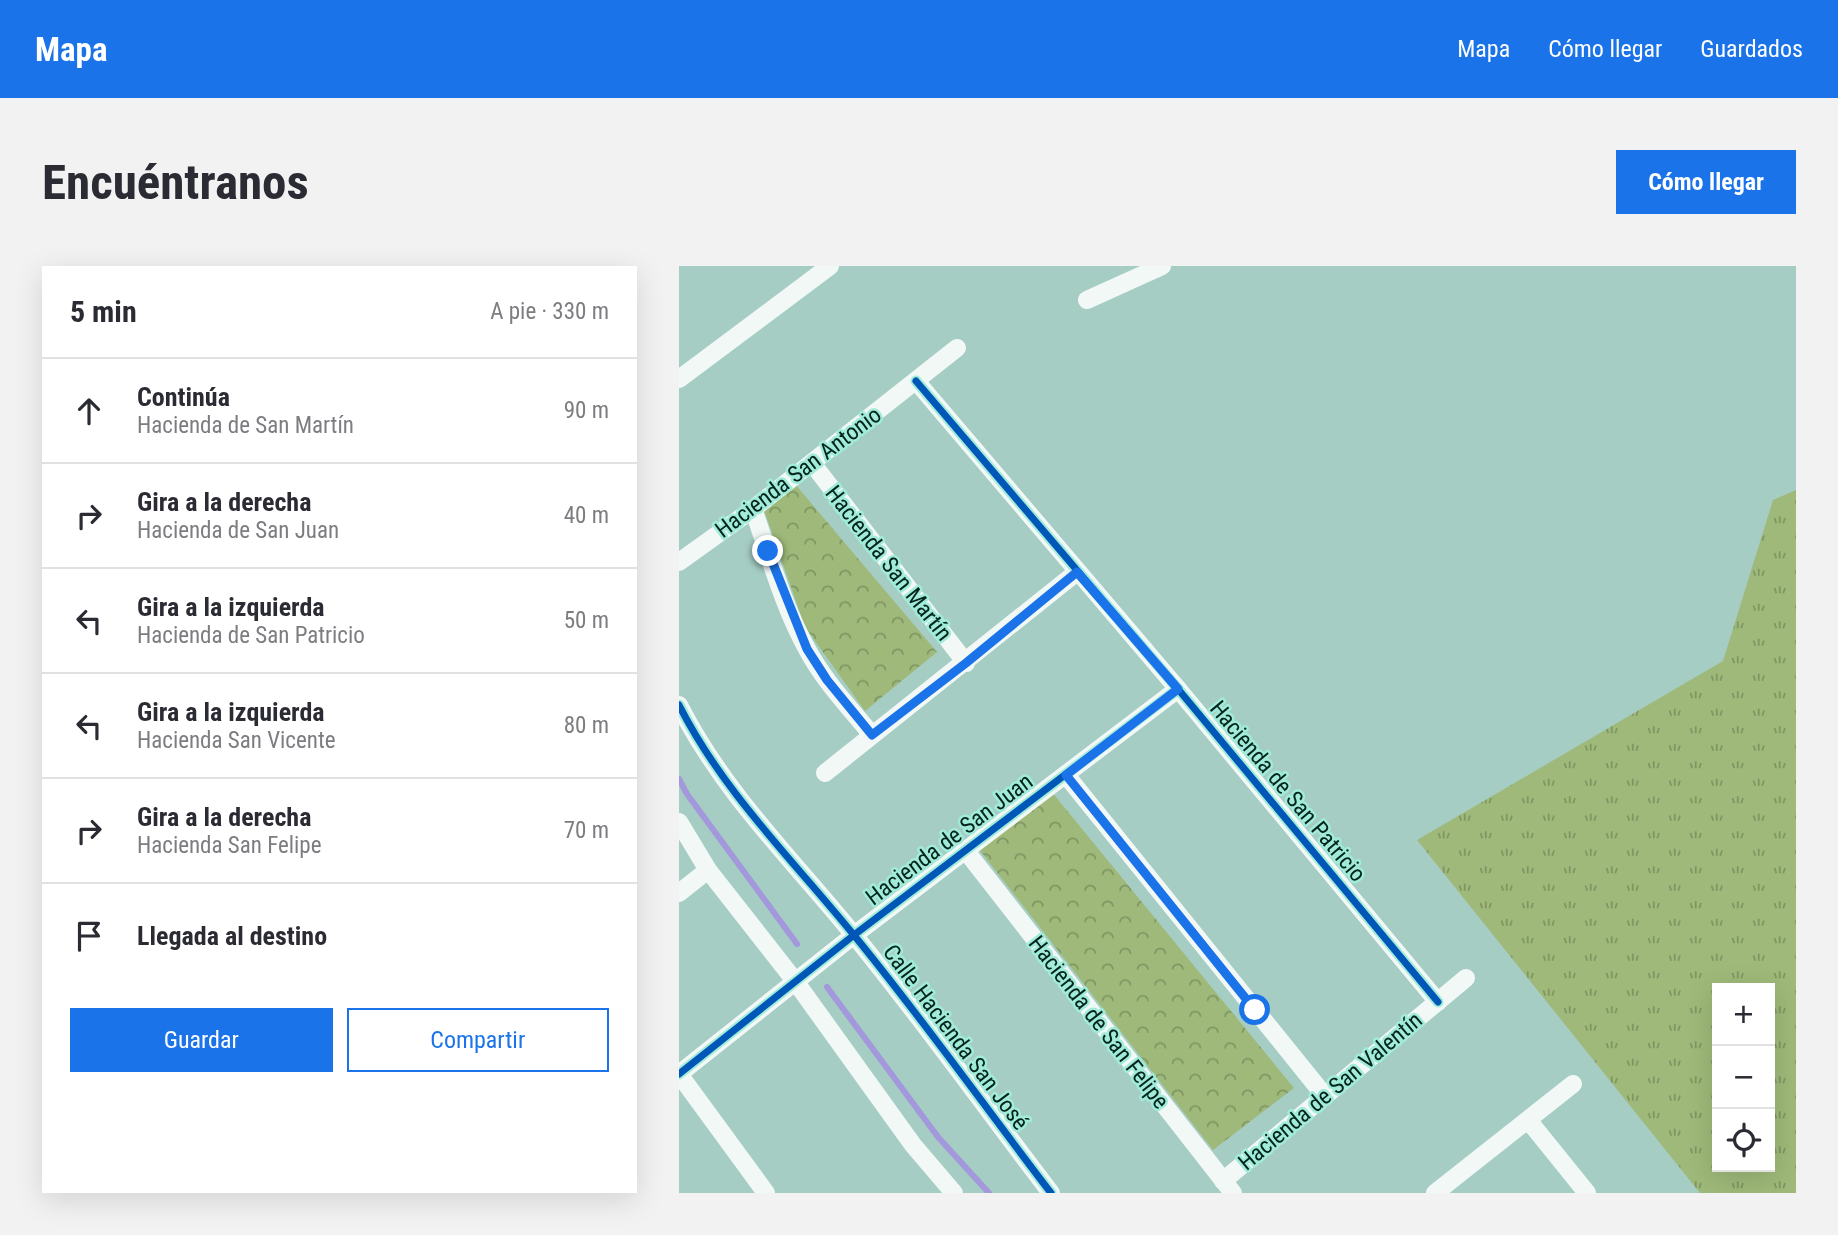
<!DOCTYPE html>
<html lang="es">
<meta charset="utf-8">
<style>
:root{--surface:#fff;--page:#f2f2f3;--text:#2b2b33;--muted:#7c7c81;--line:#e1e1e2;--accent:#1a73e8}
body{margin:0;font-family:"Roboto Condensed",sans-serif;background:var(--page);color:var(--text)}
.controls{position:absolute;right:21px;bottom:21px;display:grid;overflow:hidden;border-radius:0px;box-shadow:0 7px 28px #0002}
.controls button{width:63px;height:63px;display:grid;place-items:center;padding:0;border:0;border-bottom:2px solid var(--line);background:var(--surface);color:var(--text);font:35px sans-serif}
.stop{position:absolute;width:21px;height:21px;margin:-16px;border:5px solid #1a73e8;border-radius:50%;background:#fff}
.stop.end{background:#1a73e8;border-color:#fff;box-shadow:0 2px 7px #0008}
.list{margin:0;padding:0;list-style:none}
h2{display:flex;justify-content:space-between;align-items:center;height:91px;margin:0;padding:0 28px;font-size:30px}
h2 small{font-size:23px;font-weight:400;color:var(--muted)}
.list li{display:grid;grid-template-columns:46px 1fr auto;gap:21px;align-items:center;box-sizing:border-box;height:105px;padding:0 28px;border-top:2px solid var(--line)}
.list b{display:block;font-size:26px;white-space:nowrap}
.list p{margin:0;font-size:23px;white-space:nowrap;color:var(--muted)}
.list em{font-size:23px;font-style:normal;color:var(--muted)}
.actions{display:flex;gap:14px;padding:21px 28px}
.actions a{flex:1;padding:16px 0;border:2px solid var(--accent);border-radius:0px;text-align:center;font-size:24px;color:var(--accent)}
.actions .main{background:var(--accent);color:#fff}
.icon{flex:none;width:38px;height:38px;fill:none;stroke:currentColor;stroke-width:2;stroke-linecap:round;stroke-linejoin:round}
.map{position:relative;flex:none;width:1117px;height:927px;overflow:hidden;border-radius:0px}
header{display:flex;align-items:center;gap:42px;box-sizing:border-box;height:98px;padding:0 35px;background:var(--accent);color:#fff}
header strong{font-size:33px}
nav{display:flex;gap:38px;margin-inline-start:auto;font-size:24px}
.intro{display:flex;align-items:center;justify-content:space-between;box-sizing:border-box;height:168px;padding:0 42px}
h1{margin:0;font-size:49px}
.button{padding:18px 32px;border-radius:0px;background:var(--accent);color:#fff;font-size:24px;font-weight:700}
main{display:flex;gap:42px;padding:0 42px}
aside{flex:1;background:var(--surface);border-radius:0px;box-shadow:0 7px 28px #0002}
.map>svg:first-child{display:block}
.grass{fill:url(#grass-tufts);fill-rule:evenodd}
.forest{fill:url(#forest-crowns)}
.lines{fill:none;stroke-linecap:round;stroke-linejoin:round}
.stream{stroke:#a298db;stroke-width:6}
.minor{stroke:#f2f8f6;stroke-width:18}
.cycleway-casing{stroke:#a1ebd9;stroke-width:11}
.cycleway{stroke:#0057b8;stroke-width:7}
.route{stroke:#1a73e8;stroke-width:9}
.labels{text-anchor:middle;stroke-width:5;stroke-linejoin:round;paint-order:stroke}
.street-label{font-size:23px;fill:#03231d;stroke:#a1ebd9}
</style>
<header>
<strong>Mapa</strong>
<nav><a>Mapa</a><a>Cómo llegar</a><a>Guardados</a></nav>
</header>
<div class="intro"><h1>Encuéntranos</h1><a class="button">Cómo llegar</a></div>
<main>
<aside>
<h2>5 min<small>A pie · 330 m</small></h2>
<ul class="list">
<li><svg class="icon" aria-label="ahead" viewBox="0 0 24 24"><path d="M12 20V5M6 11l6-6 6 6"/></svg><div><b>Continúa</b><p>Hacienda de San Martín</p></div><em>90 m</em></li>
<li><svg class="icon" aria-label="right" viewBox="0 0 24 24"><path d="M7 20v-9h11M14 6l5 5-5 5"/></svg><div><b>Gira a la derecha</b><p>Hacienda de San Juan</p></div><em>40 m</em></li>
<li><svg class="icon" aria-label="left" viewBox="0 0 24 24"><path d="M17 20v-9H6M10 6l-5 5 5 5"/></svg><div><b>Gira a la izquierda</b><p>Hacienda de San Patricio</p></div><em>50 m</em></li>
<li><svg class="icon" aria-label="left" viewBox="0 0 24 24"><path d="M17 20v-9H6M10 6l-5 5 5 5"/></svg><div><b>Gira a la izquierda</b><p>Hacienda San Vicente</p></div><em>80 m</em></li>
<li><svg class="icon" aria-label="right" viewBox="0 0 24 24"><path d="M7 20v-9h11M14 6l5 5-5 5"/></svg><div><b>Gira a la derecha</b><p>Hacienda San Felipe</p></div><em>70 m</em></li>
<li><svg class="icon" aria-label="arrive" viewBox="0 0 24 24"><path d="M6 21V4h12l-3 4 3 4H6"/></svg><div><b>Llegada al destino</b></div></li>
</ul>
<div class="actions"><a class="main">Guardar</a><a>Compartir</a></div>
</aside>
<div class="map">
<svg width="1117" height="927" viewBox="0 0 1117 927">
<defs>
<pattern id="grass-tufts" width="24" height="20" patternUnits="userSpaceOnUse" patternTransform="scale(1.75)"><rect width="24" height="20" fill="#9eb979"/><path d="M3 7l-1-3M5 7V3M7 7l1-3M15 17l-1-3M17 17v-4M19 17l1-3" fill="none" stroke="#7f9663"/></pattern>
<pattern id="forest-crowns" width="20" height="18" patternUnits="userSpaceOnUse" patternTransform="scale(1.75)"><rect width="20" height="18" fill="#9eb979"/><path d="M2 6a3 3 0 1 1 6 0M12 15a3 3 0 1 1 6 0" fill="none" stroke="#7f9663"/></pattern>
</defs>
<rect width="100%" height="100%" fill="#a5cdc4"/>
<path class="grass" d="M1117,224V927H1021L738,574L1044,395L1094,234ZM1038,722H1091V901H1038Z"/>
<g class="forest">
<polygon points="116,218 258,386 186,445 126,361 85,244"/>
<polygon points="372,525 615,822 534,884 299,582"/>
</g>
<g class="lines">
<g class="stream">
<polyline points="0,513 8,528 118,678"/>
<polyline points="148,721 259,871 310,927"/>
</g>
<g class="minor">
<polyline points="408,34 483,0"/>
<polyline points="0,113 151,0"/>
<polyline points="237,115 499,423 759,736"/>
<polyline points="133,197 287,397"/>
<path d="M74,243C91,290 104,340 128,383C145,415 171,442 193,469"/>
<polyline points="0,296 74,243 278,82"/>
<path d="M0,439C44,526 113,593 174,668C243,752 306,841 372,927"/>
<polyline points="146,507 398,306"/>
<polyline points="387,509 645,829"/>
<polyline points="0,556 29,604 116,715 234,879 275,927"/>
<polyline points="287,585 554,927"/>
<polyline points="0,627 29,604"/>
<polyline points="0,808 175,669 499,423"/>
<polyline points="0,808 87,927"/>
<polyline points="849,854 908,927"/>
<polyline points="544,915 787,712"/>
<polyline points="756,927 894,818"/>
</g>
<defs>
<g id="cycleway">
<polyline points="237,115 499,423 759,736"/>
<path d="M0,439C44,526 113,593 174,668C243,752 306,841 372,927"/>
<polyline points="0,808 175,669 499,423"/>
</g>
</defs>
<use href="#cycleway" class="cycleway-casing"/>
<use href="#cycleway" class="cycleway"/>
</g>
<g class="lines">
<polyline class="route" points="89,285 128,383 148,414 193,469 287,397 398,306 499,423 387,509 576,744"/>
</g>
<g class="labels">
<g class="street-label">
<text transform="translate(119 206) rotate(-37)" y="8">Hacienda San Antonio</text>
<text transform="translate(210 297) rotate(52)" y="8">Hacienda San Martín</text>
<text transform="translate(609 525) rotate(50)" y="8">Hacienda de San Patricio</text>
<text transform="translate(270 573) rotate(-37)" y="8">Hacienda de San Juan</text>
<text transform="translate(420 756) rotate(52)" y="8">Hacienda de San Felipe</text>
<text transform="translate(277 771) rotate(53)" y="8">Calle Hacienda San José</text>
<text transform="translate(651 825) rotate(-40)" y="8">Hacienda de San Valentín</text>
</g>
</g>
</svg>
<div class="controls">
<button>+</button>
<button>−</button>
<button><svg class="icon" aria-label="locate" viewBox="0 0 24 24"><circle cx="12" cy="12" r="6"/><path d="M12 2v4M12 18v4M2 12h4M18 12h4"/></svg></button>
</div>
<div class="stop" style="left:576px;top:744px"></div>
<div class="stop end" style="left:89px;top:285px"></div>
</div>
</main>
